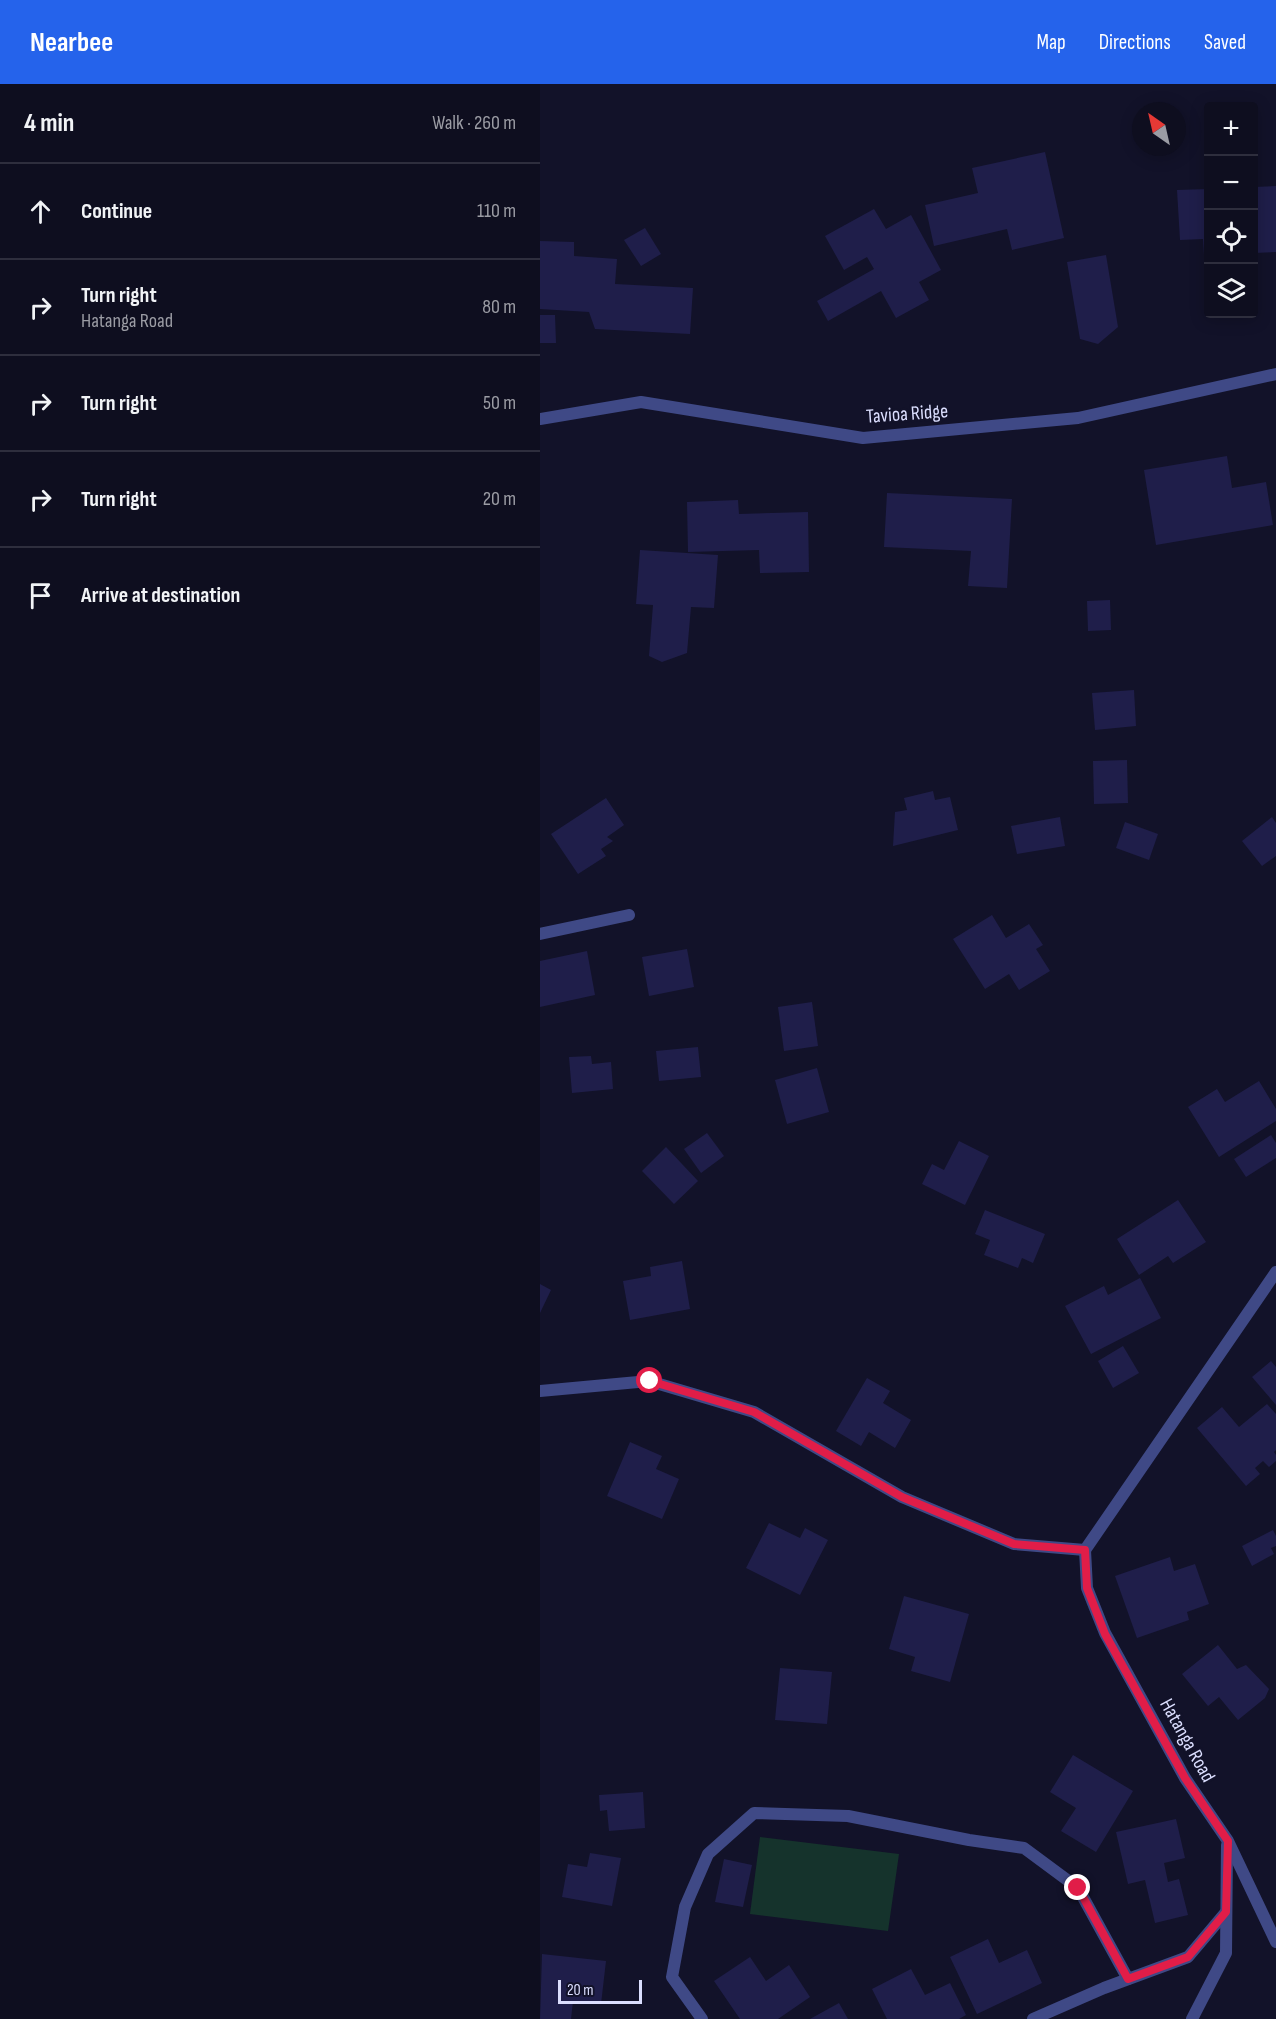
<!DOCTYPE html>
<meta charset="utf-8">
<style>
:root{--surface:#0e0e1f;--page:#1c1c2c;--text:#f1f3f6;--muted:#9b9ca4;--line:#2e2e3d;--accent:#2563eb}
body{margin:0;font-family:"Sofia Sans Condensed",sans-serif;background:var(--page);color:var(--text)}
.controls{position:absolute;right:18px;top:18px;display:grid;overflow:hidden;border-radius:6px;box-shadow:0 3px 15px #0003}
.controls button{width:54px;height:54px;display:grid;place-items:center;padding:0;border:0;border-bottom:2px solid var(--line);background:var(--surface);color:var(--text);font:30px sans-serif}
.compass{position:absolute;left:592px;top:18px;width:54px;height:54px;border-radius:50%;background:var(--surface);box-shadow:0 3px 15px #0003;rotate:326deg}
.scale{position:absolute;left:18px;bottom:15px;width:84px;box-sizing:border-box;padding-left:6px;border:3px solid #dbdefe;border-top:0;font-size:16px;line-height:21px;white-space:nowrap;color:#dbdefe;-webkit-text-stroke:4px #121229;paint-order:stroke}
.stop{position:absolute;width:18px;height:18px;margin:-14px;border:4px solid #e11d48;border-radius:50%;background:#fff}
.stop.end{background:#e11d48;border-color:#fff;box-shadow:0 2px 6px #0008}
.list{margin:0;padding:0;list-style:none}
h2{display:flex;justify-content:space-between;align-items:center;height:78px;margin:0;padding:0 24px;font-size:26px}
h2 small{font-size:20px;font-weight:400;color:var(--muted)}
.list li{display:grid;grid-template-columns:39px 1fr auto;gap:18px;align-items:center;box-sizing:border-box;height:96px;padding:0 24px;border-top:2px solid var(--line)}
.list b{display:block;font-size:22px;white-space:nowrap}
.list p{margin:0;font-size:20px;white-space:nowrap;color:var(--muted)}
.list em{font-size:20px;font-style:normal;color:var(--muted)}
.icon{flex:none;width:33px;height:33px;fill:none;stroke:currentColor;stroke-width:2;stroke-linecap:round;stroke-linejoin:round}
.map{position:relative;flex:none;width:736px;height:1935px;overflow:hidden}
header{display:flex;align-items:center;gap:36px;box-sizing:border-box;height:84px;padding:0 30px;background:var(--accent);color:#fff}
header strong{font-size:28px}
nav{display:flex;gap:33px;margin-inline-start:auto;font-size:21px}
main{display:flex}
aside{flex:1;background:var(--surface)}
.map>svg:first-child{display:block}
.green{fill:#15332c}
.building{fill:#1f1e4a}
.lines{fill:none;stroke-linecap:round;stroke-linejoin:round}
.minor{stroke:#3f4986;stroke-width:12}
.route{stroke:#e11d48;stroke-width:8}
.labels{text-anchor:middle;stroke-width:5;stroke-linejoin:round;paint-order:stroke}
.street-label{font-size:20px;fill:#dbdefe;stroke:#121229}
</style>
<header>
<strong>Nearbee</strong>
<nav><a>Map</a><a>Directions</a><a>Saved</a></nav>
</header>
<main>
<aside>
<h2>4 min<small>Walk · 260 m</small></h2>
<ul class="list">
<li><svg class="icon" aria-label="ahead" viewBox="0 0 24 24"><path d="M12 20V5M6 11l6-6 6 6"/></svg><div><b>Continue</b></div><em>110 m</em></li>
<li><svg class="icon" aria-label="right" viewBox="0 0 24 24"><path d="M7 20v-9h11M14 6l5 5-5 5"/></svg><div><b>Turn right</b><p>Hatanga Road</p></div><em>80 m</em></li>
<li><svg class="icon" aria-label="right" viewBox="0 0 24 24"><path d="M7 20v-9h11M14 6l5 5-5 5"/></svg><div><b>Turn right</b></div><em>50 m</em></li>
<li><svg class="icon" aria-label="right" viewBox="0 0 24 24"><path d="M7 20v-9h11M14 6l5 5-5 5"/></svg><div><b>Turn right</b></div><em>20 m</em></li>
<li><svg class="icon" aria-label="arrive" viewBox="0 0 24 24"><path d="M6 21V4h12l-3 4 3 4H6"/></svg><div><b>Arrive at destination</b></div></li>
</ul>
</aside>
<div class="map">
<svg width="736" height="1935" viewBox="0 0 736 1935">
<rect width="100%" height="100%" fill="#121229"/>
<polygon class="green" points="220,1753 359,1770 348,1847 210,1830"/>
<g class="building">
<polygon points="505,68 524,154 472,166 467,145 394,162 385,121 438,109 432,84"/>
<polygon points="736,102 736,168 714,169 714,103"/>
<polygon points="668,105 668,219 667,219 663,155 640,156 637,106"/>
<polygon points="334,125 346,145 371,131 401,186 379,198 389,216 356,234 341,207 288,237 277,217 334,185 327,173 304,186 285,152"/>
<polygon points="105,144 121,170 101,182 84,156"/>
<polygon points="0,157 34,158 34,172 77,175 75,200 153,204 150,250 55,245 49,228 0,225"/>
<polygon points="566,171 578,243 558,260 540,255 527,178"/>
<polygon points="0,231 15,231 16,259 0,259"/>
<polygon points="687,372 692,404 726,398 733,441 616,461 604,386"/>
<polygon points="347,409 472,415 467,504 428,502 431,467 344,463"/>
<polygon points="198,416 199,430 268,428 269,488 220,489 219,466 148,468 147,418"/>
<polygon points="100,466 178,471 174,524 151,523 147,569 122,578 109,572 113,521 96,520"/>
<polygon points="570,516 571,546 548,547 547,517"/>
<polygon points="594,606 596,642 555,646 552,609"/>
<polygon points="587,676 588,719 554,720 553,677"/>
<polygon points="393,707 395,716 410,713 418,746 353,762 355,728 367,726 364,714"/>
<polygon points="66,714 84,741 67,753 73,757 61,765 66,772 38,790 11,750"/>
<polygon points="520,733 525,762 477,770 471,742"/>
<polygon points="732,733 736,739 736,772 722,782 702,757"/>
<polygon points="585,738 618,750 609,776 576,764"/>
<polygon points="452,831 466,854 489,840 503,861 496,865 510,887 479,906 469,890 445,905 413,855"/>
<polygon points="147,865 154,903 109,912 102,873"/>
<polygon points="47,867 55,911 0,923 0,877"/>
<polygon points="272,918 278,962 244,967 238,923"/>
<polygon points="158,963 161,993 119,997 116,967"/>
<polygon points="51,972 52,980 71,978 73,1005 32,1009 29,973"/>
<polygon points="277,984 289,1028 247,1040 235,996"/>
<polygon points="719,997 736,1025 736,1037 679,1073 648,1023 677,1005 685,1018"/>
<polygon points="167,1049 184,1072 161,1089 144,1065"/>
<polygon points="731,1051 736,1059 736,1074 706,1093 694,1075"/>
<polygon points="419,1057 449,1072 425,1121 382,1100 392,1080 404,1086"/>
<polygon points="126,1063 158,1097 134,1120 102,1087"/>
<polygon points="638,1116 666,1158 633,1179 628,1172 599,1191 577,1155"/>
<polygon points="445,1126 505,1150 493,1179 482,1174 478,1184 444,1171 450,1156 435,1150"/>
<polygon points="142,1177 150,1225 90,1236 83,1197 111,1192 110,1183"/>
<polygon points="600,1194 621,1234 551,1270 525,1222 564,1202 568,1211"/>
<polygon points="0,1200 11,1206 0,1229"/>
<polygon points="583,1262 599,1289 573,1304 558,1277"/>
<polygon points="731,1277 736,1283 736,1321 712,1293"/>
<polygon points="327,1294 350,1307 343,1319 371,1336 355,1364 329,1348 321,1362 296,1347"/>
<polygon points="727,1320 736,1330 736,1366 734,1368 736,1371 736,1377 729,1383 723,1377 715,1384 720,1390 706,1402 657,1344 682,1323 699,1343"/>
<polygon points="90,1358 122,1372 116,1385 139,1395 122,1435 67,1412"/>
<polygon points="229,1439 260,1454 265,1444 288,1456 260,1511 206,1484"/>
<polygon points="733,1446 736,1452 736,1462 731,1464 734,1470 712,1482 702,1462"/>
<polygon points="630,1473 634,1487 655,1480 669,1520 647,1528 649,1536 597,1554 575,1492"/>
<polygon points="364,1512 429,1530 410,1598 371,1587 375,1573 349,1565"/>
<polygon points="678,1561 697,1585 706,1581 729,1605 725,1614 698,1636 679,1613 668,1622 642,1590"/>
<polygon points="240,1584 292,1588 287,1640 235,1636"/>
<polygon points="533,1671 593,1707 556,1768 521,1747 536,1724 510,1708"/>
<polygon points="103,1708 105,1744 69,1747 67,1726 60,1727 59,1711"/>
<polygon points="636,1735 645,1774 624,1779 628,1798 639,1795 648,1831 615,1839 605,1796 588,1800 576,1748"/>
<polygon points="50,1769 81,1774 72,1822 22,1813 28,1780 47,1783"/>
<polygon points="184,1775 212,1781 203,1823 175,1818"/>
<polygon points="448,1855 459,1879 487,1866 502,1899 437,1930 410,1873"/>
<polygon points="2,1870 66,1877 61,1920 33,1917 31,1935 0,1935"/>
<polygon points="210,1873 226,1897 249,1881 270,1913 238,1935 200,1935 174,1897"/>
<polygon points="371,1885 385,1911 410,1899 426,1931 419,1935 347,1935 332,1905"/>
<polygon points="299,1919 308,1935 270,1935"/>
</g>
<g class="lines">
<g class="minor">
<polyline points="0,335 101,318 323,354 538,334 736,290"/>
<polyline points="0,850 89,831"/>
<polyline points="0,1307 109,1297 214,1328 362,1413 474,1460 545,1466 736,1188"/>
<polyline points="545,1466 547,1504 565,1549 645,1694 688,1757 736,1858"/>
<polyline points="162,1935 132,1893 145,1823 168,1770 214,1729 308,1732 429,1756 484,1764 538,1804 588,1895"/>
<polyline points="493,1935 564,1904 648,1873 686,1828"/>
<polyline points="652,1935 686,1869 687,1761"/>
</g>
</g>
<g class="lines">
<polyline class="route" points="110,1297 214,1328 362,1413 474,1460 545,1466 547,1504 565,1550 645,1694 688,1757 686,1828 648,1873 588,1895 538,1804"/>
</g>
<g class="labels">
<g class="street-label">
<text transform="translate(367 329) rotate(-4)" y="7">Tavioa Ridge</text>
<text transform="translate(648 1656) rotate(61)" y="7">Hatanga Road</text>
</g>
</g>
</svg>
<div class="controls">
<button>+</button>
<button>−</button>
<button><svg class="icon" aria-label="locate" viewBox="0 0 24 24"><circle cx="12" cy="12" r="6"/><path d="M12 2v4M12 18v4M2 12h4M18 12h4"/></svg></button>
<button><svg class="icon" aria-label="layers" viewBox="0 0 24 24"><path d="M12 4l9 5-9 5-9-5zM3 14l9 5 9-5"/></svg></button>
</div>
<svg class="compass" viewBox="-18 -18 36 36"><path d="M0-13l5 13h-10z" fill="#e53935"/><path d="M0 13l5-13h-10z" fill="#9b9ca4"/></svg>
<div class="scale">20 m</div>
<div class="stop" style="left:110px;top:1297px"></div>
<div class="stop end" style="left:538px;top:1804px"></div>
</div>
</main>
